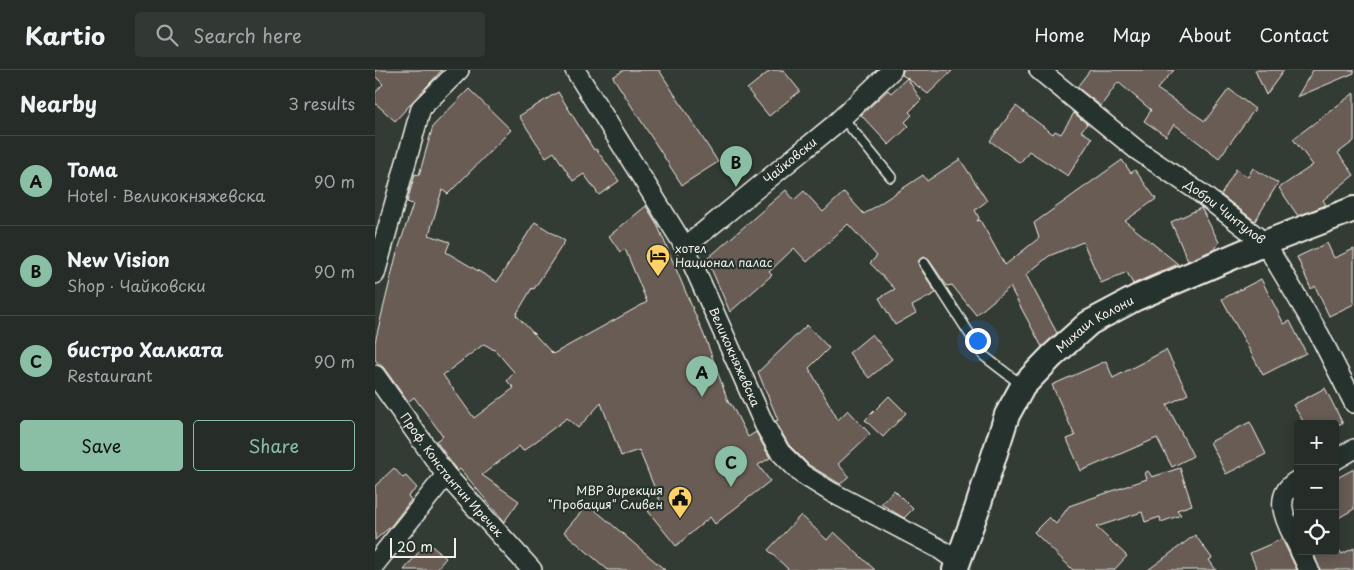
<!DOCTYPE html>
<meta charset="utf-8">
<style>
:root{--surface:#262c28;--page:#323834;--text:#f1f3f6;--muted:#a4a7a8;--line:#424845;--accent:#8abfa5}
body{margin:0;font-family:"Playpen Sans",sans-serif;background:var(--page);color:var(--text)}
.controls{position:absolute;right:15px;bottom:15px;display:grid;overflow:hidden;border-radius:5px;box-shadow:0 2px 12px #0003}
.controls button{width:45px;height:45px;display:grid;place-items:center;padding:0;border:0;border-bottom:1px solid var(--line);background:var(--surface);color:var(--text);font:25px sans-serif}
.scale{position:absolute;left:15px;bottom:12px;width:66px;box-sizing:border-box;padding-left:5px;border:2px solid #f4f1e8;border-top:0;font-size:14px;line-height:18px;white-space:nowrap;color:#f4f1e8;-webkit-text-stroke:4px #26332d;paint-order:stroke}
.you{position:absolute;left:602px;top:270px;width:18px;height:18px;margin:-12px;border:4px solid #fff;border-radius:50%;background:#1a73e8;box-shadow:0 0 0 8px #1a73e833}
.badge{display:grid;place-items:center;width:32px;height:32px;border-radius:50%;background:var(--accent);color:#111;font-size:16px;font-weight:700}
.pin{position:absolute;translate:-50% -41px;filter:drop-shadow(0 1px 2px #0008)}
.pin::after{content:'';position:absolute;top:26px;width:18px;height:15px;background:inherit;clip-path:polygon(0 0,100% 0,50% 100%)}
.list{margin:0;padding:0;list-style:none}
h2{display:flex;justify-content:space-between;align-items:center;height:65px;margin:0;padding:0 20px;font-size:21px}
h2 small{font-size:16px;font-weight:400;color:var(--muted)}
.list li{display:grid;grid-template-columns:32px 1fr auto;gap:15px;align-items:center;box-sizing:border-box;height:90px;padding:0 20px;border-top:1px solid var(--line)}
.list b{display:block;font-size:19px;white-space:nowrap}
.list p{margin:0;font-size:16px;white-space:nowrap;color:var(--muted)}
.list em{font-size:16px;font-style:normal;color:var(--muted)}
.actions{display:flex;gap:10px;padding:15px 20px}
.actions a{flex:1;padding:11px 0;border:1px solid var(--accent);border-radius:5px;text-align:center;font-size:18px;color:var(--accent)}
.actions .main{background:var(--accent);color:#111}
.icon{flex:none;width:28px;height:28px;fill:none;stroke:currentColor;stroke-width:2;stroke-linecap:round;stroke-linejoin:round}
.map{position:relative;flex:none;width:979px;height:500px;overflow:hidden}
header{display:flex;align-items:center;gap:30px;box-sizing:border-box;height:70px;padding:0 25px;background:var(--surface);border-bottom:1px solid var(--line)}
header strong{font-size:24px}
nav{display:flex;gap:28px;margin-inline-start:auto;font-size:18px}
.search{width:350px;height:45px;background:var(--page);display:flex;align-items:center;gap:12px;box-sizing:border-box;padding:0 18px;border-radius:5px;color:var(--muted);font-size:19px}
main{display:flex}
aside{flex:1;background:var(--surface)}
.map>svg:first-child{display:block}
.building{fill:#675b55;stroke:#f4f1e8;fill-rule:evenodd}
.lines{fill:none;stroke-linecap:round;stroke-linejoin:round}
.service-casing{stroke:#f4f1e8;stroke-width:12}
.minor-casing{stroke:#f4f1e8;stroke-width:22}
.tertiary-casing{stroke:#f4f1e8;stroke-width:28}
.service{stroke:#26332d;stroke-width:9}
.minor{stroke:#26332d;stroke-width:19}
.tertiary{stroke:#26332d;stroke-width:24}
.labels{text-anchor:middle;stroke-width:4.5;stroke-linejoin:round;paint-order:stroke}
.street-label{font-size:12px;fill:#f4f1e8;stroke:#26332d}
.poi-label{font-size:12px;fill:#f4f1e8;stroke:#26332d;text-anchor:start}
</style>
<header>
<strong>Kartio</strong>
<div class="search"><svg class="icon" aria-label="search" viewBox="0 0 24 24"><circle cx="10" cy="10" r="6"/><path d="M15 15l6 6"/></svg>Search here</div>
<nav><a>Home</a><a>Map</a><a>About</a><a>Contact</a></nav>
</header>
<main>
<aside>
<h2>Nearby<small>3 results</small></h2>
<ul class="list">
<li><span class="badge">A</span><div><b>Тома</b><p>Hotel · Великокняжевска</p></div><em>90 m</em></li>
<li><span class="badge">B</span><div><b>New Vision</b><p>Shop · Чайковски</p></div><em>90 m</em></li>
<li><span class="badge">C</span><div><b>бистро Халката</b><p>Restaurant</p></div><em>90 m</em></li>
</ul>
<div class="actions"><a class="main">Save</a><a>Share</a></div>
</aside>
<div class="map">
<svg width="979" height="500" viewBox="0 0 979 500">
<rect width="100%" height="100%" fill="#333b35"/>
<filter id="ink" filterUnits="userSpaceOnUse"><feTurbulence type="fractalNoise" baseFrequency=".02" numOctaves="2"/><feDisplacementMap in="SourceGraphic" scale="10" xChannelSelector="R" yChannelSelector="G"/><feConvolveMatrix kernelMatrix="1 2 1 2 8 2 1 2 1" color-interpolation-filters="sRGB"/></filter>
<g filter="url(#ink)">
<g class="building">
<polygon points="0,0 67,0 20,51 0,33 0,23 8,14 0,6"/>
<polygon points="249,0 284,0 343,92 307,115 238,7"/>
<polygon points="396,0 408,0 425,21 394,46 372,19"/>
<polygon points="528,0 578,0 553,24 532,8 546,30 534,42 537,45 530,52 534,56 514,75 486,45 513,20 516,23 532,8 527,5"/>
<polygon points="715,0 799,0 782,19 830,51 854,19 880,39 844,88 799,54 791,66 769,51 776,40 743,12 726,36 702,17"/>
<polygon points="880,0 909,0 891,25"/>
<polygon points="938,0 979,0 979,3 922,27"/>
<path d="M94,19L136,60L73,124L67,120L54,165L75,172L71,182L122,212L160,152L190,171L159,219L157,218L141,245L178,284L272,232L250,179L245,182L234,166L271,136L282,154L331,270L354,334H356L373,367L381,362L395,388L383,395L395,411L340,454L335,447L301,476L273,441L285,431L264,380L246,386L226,333L203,358L192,348L148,381L144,376L107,405L144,431L129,452L97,413L85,399L83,401L80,398L61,371L68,366L39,327L33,332L9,298L0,290V272L21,186L38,134L32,132L40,104L44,105L58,56ZM109,274L121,281L139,302L132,311L139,318L99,348L68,305Z"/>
<polygon points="183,22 219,80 221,79 244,111 224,125 209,104 198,111 179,82 171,87 144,46"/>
<polygon points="979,23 979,71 963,83 979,105 948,130 951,135 923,146 904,118 938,95 918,69"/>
<polygon points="641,36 678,64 680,61 686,64 699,43 712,54 706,61 717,68 693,106 654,81 645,93 615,71"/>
<polygon points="585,89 612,131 600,140 604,148 602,151 605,150 630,195 664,168 659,153 747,90 756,103 760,100 781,129 750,151 803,194 758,214 752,202 726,213 708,172 674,186 651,205 682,263 667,277 635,217 601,245 577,215 572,216 554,190 549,187 544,190 544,196 561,223 537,236 541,243 520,255 504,228 520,219 495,193 502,186 473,154 432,192 419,178 394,202 397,205 355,242 332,189 411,120 419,130 429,121 448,142 469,122 489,144 548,105 552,111"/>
<polygon points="878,98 903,113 880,151 846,125 861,99 873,107"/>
<polygon points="826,138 844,172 840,179 813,191 796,152"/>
<polygon points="952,173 959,188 979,179 979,234 954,246 940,216 936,219 922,187"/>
<polygon points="886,209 909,254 915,251 931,283 888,305 847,229"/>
<polygon points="432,255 454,278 434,298 463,350 473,340 495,364 463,394 474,406 465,414 434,395 414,375 400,351 403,350 383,302"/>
<polygon points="497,264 517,289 494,308 474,283"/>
<polygon points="791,280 813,324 792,335 818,386 797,397 782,368 706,401 692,369 700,366 677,315 731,291 738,308"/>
<polygon points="950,318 968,354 930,354 918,335"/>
<polygon points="514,326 531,343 508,367 490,350"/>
<polygon points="875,352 891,384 851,404 835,372"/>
<polygon points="19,398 28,408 31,406 42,418 33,426 36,430 16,456 0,470 0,416"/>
<polygon points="805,398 817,435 802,440 806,445 786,452 785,447 770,452 767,442 721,457 752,486 739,500 698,500 659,462 674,447 681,454 694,436 772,409 770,403 773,401 777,407"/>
<polygon points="979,399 979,439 960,450 960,409"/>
<polygon points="519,420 538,439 529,448 506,434"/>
<polygon points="213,434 290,500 233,500 189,462"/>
<polygon points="426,445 452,470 459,462 500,500 414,500 393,480"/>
<polygon points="820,465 837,488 834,490 841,500 773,500"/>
<polygon points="907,469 922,500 882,500 875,483"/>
<polygon points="52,472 71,488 61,500 29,500"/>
<polygon points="979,478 979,500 945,500 938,481 965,481 967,484"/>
</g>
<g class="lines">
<defs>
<g id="service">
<polyline points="467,47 516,107"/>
<polyline points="549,193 609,286 648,316"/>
</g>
<g id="minor">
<path id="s1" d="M200,0L310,177L389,354L405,382L427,404L456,422L563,478L583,492"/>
<path id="s2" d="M664,0L762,80L824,122L890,173L944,264L979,333"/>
<path id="s3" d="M310,177L459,55L517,0"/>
<polyline points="0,204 46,38 84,0"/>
<path id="s4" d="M0,305L71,405L157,500"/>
<polyline points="960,390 979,379"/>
<path d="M923,410C894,427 913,455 923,476"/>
<polyline points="925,481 934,500"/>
<polyline points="0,494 71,405"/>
</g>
<g id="tertiary">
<path id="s5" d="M580,500L602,439L632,345L648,316L677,286L714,253L761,228L890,173L979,139"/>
</g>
</defs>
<use href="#service" class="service-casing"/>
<use href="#minor" class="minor-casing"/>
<use href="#tertiary" class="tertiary-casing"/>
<use href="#service" class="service"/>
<use href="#minor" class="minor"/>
<use href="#tertiary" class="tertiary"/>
</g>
</g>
<defs>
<symbol id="hotel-pin" viewBox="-11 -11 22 30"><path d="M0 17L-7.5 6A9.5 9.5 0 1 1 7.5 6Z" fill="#ffd166" stroke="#26332d"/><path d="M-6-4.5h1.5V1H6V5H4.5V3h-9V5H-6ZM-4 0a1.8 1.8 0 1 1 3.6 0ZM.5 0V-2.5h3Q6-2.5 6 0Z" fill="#111"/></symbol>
<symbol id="civic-pin" viewBox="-11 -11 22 30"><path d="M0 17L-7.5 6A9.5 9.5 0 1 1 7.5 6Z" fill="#ffd166" stroke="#26332d"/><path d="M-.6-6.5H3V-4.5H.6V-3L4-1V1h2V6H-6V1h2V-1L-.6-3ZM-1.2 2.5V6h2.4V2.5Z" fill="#111"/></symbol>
</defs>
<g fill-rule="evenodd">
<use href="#hotel-pin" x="269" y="172" width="28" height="38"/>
<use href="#civic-pin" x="291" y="414" width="28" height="38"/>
</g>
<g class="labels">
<g class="street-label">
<text dy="4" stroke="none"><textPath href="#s3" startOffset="136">Чайковски</textPath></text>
<text dy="4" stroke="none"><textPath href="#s2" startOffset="234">Добри Чинтулов</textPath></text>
<text dy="4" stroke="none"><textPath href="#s5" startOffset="292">Михаил Колони</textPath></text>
<text dy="4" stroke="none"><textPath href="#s1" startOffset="329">Великокняжевска</textPath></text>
<text dy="4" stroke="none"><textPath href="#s4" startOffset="126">Проф. Константин Иречек</textPath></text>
</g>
<g class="poi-label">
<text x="300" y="183">хотел<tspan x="300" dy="14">Национал палас</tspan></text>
<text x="288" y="425" text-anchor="end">МВР дирекция<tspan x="288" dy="14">"Пробация" Сливен</tspan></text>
</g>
</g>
</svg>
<div class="controls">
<button>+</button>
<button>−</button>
<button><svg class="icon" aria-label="locate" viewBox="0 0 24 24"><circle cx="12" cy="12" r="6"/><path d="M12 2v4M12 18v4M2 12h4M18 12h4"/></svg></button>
</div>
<div class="scale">20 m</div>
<div class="you"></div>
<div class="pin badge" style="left:327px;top:327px">A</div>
<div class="pin badge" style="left:361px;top:117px">B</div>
<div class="pin badge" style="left:356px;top:417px">C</div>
</div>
</main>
